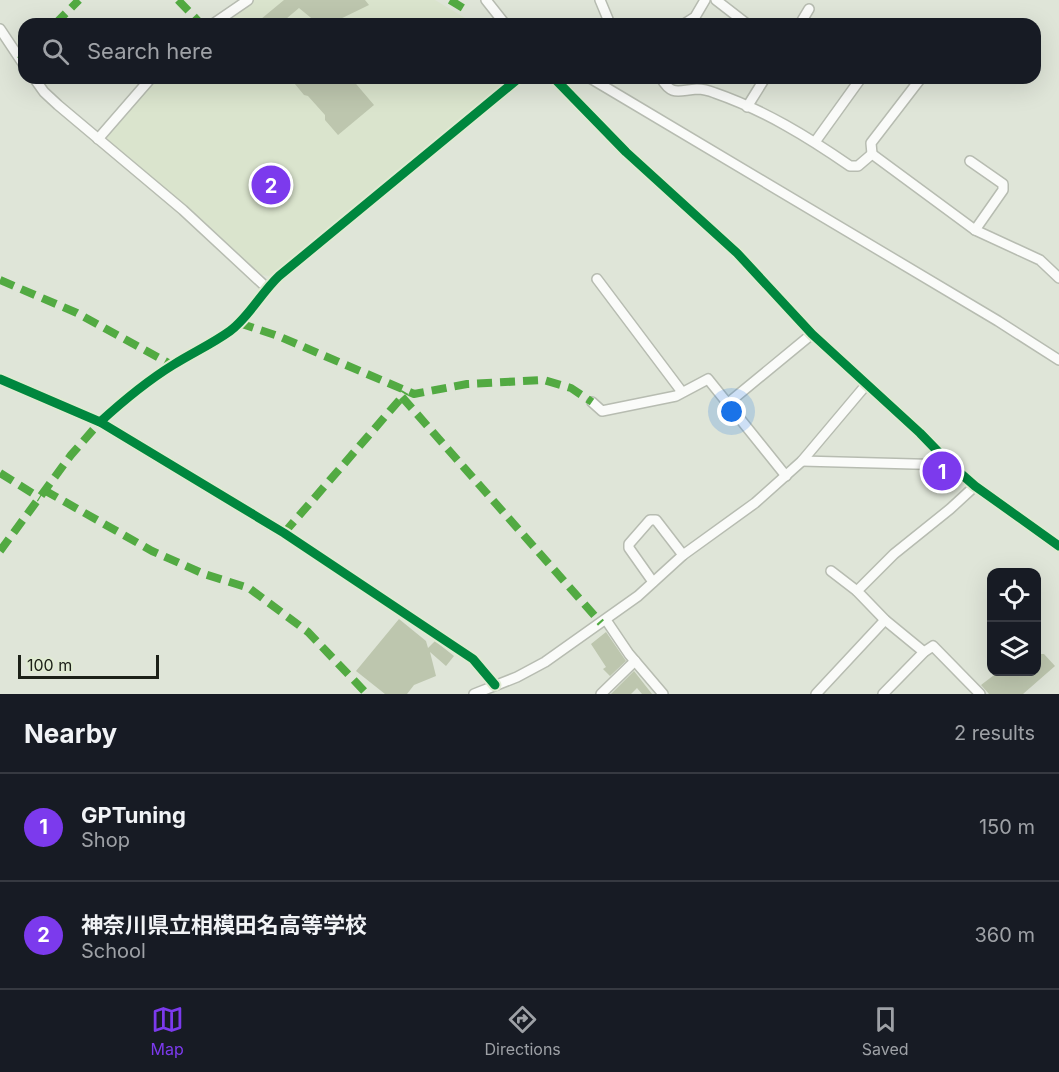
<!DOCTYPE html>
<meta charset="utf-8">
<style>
:root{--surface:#171b24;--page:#20242c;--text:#f1f3f6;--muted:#9ea1a6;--line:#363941;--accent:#7c3aed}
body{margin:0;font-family:Inter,"Noto Sans JP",sans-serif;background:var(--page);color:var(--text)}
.controls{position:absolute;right:18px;bottom:18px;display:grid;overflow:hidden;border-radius:12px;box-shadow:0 6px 24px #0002}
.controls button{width:54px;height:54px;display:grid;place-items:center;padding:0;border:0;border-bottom:2px solid var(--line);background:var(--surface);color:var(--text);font:30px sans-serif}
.scale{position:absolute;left:18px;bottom:15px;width:141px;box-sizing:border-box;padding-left:6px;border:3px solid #1c2017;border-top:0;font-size:16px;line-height:21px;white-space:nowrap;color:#1c2017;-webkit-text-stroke:4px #e0ebd2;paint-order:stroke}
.you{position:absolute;left:732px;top:412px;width:21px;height:21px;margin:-15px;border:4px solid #fff;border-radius:50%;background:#1a73e8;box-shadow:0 0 0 9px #1a73e833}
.badge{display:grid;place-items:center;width:39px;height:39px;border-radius:50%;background:var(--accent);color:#fff;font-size:20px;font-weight:700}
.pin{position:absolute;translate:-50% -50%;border:3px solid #fff;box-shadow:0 2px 6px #0006}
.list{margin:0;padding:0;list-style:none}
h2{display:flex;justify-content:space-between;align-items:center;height:78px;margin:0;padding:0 24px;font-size:26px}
h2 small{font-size:20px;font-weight:400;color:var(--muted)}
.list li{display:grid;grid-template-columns:39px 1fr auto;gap:18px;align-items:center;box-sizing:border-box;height:108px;padding:0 24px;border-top:2px solid var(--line)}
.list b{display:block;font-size:22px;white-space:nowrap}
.list p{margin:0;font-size:20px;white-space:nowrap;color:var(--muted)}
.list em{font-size:20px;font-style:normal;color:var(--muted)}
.icon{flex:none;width:33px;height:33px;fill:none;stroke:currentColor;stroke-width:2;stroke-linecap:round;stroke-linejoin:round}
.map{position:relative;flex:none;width:1059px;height:694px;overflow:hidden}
.search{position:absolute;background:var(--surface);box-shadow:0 6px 24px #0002;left:18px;right:18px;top:18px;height:66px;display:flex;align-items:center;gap:15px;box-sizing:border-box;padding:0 21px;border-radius:18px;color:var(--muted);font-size:22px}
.sheet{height:294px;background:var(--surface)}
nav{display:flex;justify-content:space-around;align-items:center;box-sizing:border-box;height:84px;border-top:2px solid var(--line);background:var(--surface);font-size:16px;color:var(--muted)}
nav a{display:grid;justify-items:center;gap:3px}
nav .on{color:var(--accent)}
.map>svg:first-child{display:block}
.built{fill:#dae4cd}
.building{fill:#bdc6ae}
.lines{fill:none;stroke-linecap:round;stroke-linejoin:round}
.street-casing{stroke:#b7bcb1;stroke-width:12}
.street{stroke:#fafbf9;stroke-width:9}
.quiet{stroke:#52aa42;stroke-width:8;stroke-dasharray:15 8;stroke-linecap:butt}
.cycleway-casing{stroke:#e0ebd2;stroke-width:13}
.cycleway{stroke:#00873e;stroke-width:9}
</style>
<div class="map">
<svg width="1059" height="694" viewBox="0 0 1059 694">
<rect width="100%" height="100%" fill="#dfe5d8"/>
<g class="built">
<polygon points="253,0 435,0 475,24 220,24"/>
<polygon points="157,78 509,78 269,276 262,275 188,207 107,139 107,135"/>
</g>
<g class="building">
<polygon points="284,0 365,0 369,5 332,23 316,22 299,8 280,24 255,24"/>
<polygon points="290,78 351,78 374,105 338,135 325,120 325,115 308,96 304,95"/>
<polygon points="399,619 426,641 428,648 435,641 454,656 446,666 430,652 436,676 414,685 407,694 385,694 356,671"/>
<polygon points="606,632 626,661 610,676 603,669 606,667 591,644"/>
<polygon points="1036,654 1044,654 1055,666 1023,694 989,694 981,685 998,672 1036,672"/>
<polygon points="634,671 652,694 642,694 637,688 631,694 611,694"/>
</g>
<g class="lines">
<defs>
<g id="street">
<polyline points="486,0 505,24"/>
<polyline points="600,0 610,24"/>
<polyline points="716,0 747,24"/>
<polyline points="213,24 248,0"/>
<polyline points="684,24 695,17 705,0"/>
<polyline points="800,24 809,9"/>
<polyline points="0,29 24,65"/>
<polyline points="34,78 44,92 58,105 183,210 267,288"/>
<polyline points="554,78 626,152 737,253 812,334 920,433 951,465 975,486 1059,546"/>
<polyline points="590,78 998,321 1059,360"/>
<path d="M661,78C672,97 679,90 697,89C702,89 710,91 715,93C764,110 808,137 850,166H858L872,154L975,230L1040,260L1059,278"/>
<polyline points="747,107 765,78"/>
<polyline points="98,139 151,78"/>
<polyline points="815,142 861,78"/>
<polyline points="872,154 871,143 921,78"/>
<polyline points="970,161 1003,184 1003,190 975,230"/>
<polyline points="597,279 682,392"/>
<polyline points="0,379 100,422 284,533 473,659 495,685"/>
<polyline points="592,402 602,411 676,396 708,379 786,476"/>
<polyline points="727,404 812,334"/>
<path d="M100,422C123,401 147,381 173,365C192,353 212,344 230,331C249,317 261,293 279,276L519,78"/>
<polyline points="802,461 951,465"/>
<polyline points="831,571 857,591"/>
<polyline points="653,582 629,548 629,544 650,520 656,520 683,555"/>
<polyline points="606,620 629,654 663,694"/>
<polyline points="924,652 885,620 857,591 894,554 950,509 975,486"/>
<polyline points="474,694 517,677 545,662 638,596 683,555 755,503 802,461 866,385"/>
<polyline points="601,694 635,661"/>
<polyline points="816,694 885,620"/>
<polyline points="883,694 924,652 933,646 980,694"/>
</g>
</defs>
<use href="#street" class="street-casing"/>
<use href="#street" class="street"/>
<g class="quiet">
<polyline points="178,0 201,24"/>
<polyline points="450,0 468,11"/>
<polyline points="55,24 79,0"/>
<polyline points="20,60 24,56"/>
<polyline points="0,280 77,313 172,365"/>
<polyline points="239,323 278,336 414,394 467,384 544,380 571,388 592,402"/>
<polyline points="402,397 601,623"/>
<polyline points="0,473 40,498"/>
<polyline points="44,490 152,551 204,574 249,588 308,632 367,694"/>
<polyline points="284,533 402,397 405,392"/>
<polyline points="0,551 71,455 100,422"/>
</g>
<defs>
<g id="cycleway">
<polyline points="554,78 626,152 737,253 812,334 920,433 951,465 975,486 1059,546"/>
<polyline points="0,379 100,422 284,533 473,659 495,685"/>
<path d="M100,422C123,401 147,381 173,365C192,353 212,344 230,331C249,317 261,293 279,276L519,78"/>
</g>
</defs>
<use href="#cycleway" class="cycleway-casing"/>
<use href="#cycleway" class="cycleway"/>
</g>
</svg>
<div class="controls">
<button><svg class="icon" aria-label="locate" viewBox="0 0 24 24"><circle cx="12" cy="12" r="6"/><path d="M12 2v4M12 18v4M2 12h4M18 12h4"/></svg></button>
<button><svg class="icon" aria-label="layers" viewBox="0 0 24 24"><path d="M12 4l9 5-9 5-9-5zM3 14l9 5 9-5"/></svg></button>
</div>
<div class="scale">100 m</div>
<div class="you"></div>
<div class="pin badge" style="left:942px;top:471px">1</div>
<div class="pin badge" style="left:271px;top:185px">2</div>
<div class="search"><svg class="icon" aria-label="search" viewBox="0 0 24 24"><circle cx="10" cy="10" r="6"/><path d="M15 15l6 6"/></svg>Search here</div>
</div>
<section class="sheet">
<h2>Nearby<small>2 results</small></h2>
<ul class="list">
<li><span class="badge">1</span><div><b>GPTuning</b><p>Shop</p></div><em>150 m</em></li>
<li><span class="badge">2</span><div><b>神奈川県立相模田名高等学校</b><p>School</p></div><em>360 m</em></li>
</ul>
</section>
<nav>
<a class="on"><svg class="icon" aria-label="map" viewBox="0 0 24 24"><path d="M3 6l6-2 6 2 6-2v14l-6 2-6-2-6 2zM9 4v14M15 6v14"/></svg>Map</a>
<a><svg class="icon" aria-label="directions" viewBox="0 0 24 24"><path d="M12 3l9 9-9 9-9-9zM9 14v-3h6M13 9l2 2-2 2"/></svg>Directions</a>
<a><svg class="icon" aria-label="saved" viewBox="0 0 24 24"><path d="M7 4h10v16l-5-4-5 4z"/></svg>Saved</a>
</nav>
